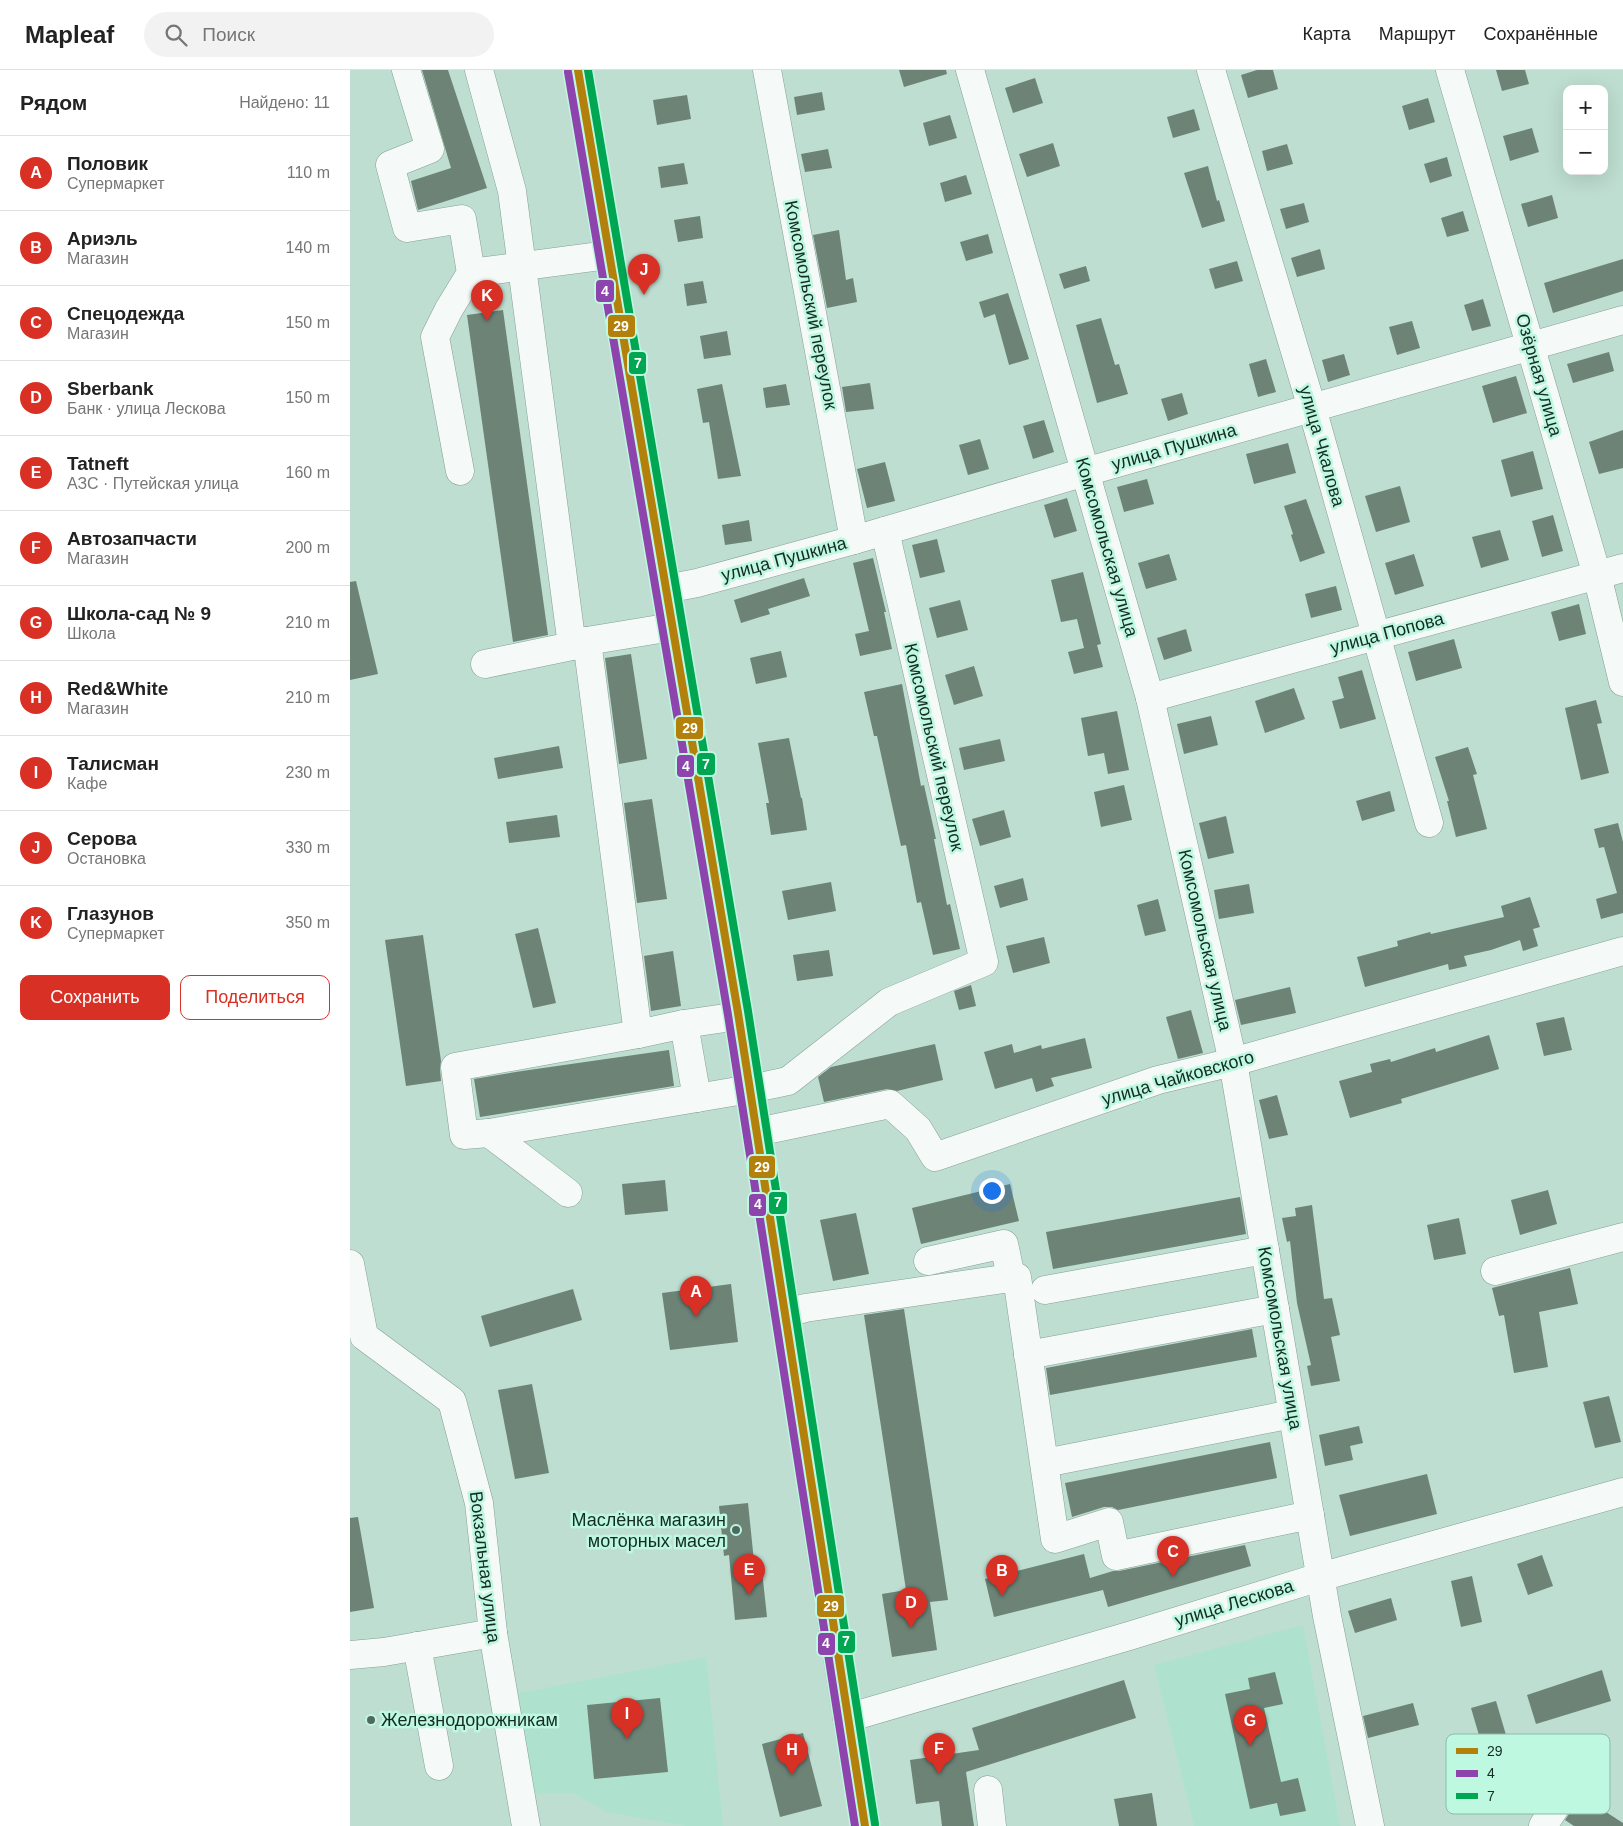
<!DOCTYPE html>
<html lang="ru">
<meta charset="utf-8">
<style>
:root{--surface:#fff;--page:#f2f2f2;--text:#222;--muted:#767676;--line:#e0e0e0;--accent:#d93025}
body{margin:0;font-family:Arial,sans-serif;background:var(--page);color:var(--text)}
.controls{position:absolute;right:15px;top:15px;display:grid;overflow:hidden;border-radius:10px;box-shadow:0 5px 20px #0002}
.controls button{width:45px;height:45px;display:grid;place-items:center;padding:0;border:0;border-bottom:1px solid var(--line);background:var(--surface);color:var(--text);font:25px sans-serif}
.you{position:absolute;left:641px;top:1120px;width:18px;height:18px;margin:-12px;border:4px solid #fff;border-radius:50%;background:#1a73e8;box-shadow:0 0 0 8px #1a73e833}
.badge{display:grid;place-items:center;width:32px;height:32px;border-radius:50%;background:var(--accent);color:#fff;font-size:16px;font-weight:700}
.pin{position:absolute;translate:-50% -41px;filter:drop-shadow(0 1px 2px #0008)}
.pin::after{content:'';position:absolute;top:26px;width:18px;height:15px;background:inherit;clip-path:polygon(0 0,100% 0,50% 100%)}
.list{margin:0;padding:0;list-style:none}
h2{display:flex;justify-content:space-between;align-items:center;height:65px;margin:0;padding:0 20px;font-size:21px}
h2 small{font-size:16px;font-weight:400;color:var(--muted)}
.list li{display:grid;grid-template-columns:32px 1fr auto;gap:15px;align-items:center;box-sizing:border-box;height:75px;padding:0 20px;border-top:1px solid var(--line)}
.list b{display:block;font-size:19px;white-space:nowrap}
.list p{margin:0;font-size:16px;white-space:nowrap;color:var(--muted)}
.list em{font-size:16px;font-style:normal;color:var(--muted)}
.actions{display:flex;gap:10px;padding:15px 20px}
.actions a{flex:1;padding:11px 0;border:1px solid var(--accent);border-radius:10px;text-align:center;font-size:18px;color:var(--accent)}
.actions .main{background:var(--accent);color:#fff}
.icon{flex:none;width:28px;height:28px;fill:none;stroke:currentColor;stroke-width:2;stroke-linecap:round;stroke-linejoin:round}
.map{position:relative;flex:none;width:1273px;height:1756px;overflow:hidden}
header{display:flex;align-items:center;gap:30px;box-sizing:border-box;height:70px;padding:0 25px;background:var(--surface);border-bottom:1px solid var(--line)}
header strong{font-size:24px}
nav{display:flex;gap:28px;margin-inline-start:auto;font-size:18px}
.search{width:350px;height:45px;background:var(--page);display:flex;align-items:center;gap:12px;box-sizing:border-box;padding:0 18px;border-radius:28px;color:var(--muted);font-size:19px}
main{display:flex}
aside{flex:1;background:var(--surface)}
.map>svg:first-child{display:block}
.built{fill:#afe2ce}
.building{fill:#6c8376}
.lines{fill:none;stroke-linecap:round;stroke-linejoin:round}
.minor-casing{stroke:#869f96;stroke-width:29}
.major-casing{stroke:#a9adad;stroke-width:29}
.minor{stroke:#f5faf8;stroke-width:28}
.major{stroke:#eeeced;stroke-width:28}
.bus-1-casing{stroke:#bef8e1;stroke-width:11}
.bus-2-casing{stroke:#bef8e1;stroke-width:11}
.bus-3-casing{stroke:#bef8e1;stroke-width:11}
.bus-1{stroke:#b3810b;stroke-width:8}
.bus-2{stroke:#8e44ad;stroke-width:8}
.bus-3{stroke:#00a651;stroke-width:8}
.poi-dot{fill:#506a61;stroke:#bef8e1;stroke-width:2}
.labels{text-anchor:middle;stroke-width:5;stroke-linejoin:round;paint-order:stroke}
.street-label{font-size:18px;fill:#152c24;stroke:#bef8e1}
.poi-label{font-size:18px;fill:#152c24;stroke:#bef8e1;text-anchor:end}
.key{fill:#bef8e1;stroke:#8bbba8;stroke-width:1}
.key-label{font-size:14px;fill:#152c24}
.line-badge{stroke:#bef8e1;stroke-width:2}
.badge-label{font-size:14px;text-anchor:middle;font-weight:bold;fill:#fff}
</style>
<header>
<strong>Mapleaf</strong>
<div class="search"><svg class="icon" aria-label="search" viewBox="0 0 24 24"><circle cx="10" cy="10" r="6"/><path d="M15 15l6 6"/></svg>Поиск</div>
<nav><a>Карта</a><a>Маршрут</a><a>Сохранённые</a></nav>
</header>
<main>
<aside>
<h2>Рядом<small>Найдено: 11</small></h2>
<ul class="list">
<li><span class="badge">A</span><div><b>Половик</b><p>Супермаркет</p></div><em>110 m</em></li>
<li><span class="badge">B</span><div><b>Ариэль</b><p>Магазин</p></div><em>140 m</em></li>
<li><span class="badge">C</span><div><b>Спецодежда</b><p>Магазин</p></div><em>150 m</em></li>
<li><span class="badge">D</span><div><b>Sberbank</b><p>Банк · улица Лескова</p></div><em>150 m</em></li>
<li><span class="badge">E</span><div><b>Tatneft</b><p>АЗС · Путейская улица</p></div><em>160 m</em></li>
<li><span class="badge">F</span><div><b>Автозапчасти</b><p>Магазин</p></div><em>200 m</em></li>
<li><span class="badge">G</span><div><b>Школа-сад № 9</b><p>Школа</p></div><em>210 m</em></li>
<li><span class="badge">H</span><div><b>Red&amp;White</b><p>Магазин</p></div><em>210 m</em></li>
<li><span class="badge">I</span><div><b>Талисман</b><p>Кафе</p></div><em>230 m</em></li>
<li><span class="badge">J</span><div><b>Серова</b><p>Остановка</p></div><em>330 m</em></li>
<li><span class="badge">K</span><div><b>Глазунов</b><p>Супермаркет</p></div><em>350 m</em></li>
</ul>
<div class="actions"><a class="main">Сохранить</a><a>Поделиться</a></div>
</aside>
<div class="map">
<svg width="1273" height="1756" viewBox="0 0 1273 1756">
<rect width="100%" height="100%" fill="#beded1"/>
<g class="built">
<polygon points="953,1555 990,1756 844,1756 804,1595"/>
<polygon points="356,1587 373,1756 336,1756 256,1742 223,1723 174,1724 159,1625"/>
</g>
<g class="building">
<polygon points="72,0 98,0 137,118 68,140 61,111 101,98"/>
<polygon points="549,0 596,0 597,4 554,17"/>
<polygon points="907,0 923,0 928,19 898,28 891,5"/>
<polygon points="1146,0 1175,0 1179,14 1152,21"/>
<polygon points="685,8 693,33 663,43 655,18"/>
<polygon points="472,22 475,40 447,45 444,27"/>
<polygon points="337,25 341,49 307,55 303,30"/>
<polygon points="1078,28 1085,52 1059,60 1052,36"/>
<polygon points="844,39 850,60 823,68 817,47"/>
<polygon points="600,45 607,68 579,76 573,53"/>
<polygon points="1182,58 1189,82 1160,91 1153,66"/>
<polygon points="703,73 710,96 677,107 669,84"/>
<polygon points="937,74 943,94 917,101 912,81"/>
<polygon points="478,79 482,98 455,102 451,84"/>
<polygon points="1097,87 1102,106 1080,113 1074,94"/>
<polygon points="334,93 338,114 311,118 308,97"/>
<polygon points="858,96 867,131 869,130 875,151 852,158 834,103"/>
<polygon points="616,105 622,124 595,132 590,113"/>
<polygon points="1202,125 1208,148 1178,157 1171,134"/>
<polygon points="954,133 959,152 936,159 930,139"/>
<polygon points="1113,141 1119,161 1097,167 1091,148"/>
<polygon points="350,146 353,168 328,172 324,150"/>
<polygon points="489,160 496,210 503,208 507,232 477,238 463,165"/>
<polygon points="638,164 643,183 616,191 610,172"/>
<polygon points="970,179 975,199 947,207 941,188"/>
<polygon points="1273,189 1273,221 1203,243 1194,213"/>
<polygon points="887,191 893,211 865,219 859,199"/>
<polygon points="736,196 740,211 714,219 709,204"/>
<polygon points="353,211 357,233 337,236 334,214"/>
<polygon points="658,223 679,289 659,295 645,244 634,248 629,232"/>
<polygon points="1133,229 1141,256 1122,261 1114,235"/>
<polygon points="153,240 198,565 163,572 117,245"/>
<polygon points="751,248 765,295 769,294 778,324 747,333 726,255"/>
<polygon points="1062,251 1070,278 1047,285 1039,257"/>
<polygon points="377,261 381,285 354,289 350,266"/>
<polygon points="1259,282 1264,301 1223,313 1217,294"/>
<polygon points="994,284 1000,305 978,312 972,290"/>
<polygon points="916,289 926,322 908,327 899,294"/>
<polygon points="1166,306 1177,343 1143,353 1132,316"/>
<polygon points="520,313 524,339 496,342 492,317"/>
<polygon points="372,314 391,406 368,409 359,352 353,353 347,319"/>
<polygon points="436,314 440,335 416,338 413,318"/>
<polygon points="832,323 838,344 818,351 811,329"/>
<polygon points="694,350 704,382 683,389 673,356"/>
<polygon points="1273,360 1273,398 1249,404 1239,372"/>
<polygon points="630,369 639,399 618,405 609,375"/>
<polygon points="938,373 946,403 904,414 896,384"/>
<polygon points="1183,381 1193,419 1161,427 1151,390"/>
<polygon points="535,392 545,431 517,438 507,399"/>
<polygon points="797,409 804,434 774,442 767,417"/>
<polygon points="1050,416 1060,452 1026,462 1015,426"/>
<polygon points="717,428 727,461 704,468 694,435"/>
<polygon points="956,429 975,483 950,492 941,465 943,464 934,436"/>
<polygon points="1203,445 1213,481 1192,487 1182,451"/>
<polygon points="399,450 402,471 375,475 372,455"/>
<polygon points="1150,460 1159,490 1131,498 1122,467"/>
<polygon points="587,469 595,502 570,508 562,475"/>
<polygon points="819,484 827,510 796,519 788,493"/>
<polygon points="1064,484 1074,516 1045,525 1035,493"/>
<polygon points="523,488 536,542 534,542 542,579 510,586 505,564 519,561 503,493"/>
<polygon points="733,502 751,574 747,575 753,597 724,604 718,582 734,578 727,549 711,552 701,510"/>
<polygon points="454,508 460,526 418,539 420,544 391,553 384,530"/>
<polygon points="6,511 28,604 0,610 0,512"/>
<polygon points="986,516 992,540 961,548 955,524"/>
<polygon points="610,530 618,560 587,568 579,538"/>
<polygon points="1229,534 1236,564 1209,571 1201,542"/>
<polygon points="836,559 842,581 814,590 807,568"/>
<polygon points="1104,569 1112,598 1066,611 1058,582"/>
<polygon points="431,581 437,607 406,614 400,588"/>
<polygon points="281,584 297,689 269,694 255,588"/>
<polygon points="624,596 633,626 604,635 595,605"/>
<polygon points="1012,600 1026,649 990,659 982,631 994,628 988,607"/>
<polygon points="552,614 571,716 574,715 586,769 584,769 597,835 600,834 610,879 583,885 571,832 567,833 556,775 551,776 527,666 524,666 514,622"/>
<polygon points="944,618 955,649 915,663 905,631"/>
<polygon points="1246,630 1252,653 1247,654 1259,703 1231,710 1215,638"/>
<polygon points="767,641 779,700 758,704 754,683 738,686 731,648"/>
<polygon points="861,646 868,675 834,684 827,654"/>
<polygon points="439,668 451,728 452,728 457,760 421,765 416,733 419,733 408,673"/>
<polygon points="650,669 655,691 614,700 609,678"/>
<polygon points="209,676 213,698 148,709 144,688"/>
<polygon points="1118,677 1127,704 1123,705 1137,759 1106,767 1097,731 1099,731 1085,687"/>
<polygon points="774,715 782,750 751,757 744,722"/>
<polygon points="1040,721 1045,741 1012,751 1006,731"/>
<polygon points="302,729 317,829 287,833 274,733"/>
<polygon points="654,740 661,767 630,776 622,749"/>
<polygon points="207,745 210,767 159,773 156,752"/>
<polygon points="876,746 884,783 858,789 849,753"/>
<polygon points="1268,753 1273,772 1273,843 1251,849 1246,829 1267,823 1254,777 1249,778 1244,759"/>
<polygon points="673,808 678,830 650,838 644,816"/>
<polygon points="481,812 486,841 438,850 432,821"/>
<polygon points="899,814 904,843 869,849 864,820"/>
<polygon points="1180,827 1190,857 1183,859 1188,876 1173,881 1170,870 1141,880 1114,886 1117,896 1099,900 1098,894 1015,917 1007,887 1048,876 1047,871 1080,862 1081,864 1154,847 1151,836"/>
<polygon points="808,829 816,861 795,866 787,835"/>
<polygon points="188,858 206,933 183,938 165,864"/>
<polygon points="73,865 91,991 90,999 91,1011 56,1016 35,870"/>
<polygon points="694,867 700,893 663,903 656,876"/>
<polygon points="479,880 483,906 447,911 443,885"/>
<polygon points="323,881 331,936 301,941 294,886"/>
<polygon points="621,915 626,936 609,940 604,921"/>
<polygon points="940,917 946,943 891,955 885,930"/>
<polygon points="841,940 853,983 828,989 816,947"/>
<polygon points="1214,947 1222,980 1194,986 1186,953"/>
<polygon points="1139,965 1149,999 1051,1029 1052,1033 1000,1048 989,1011 1022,1002 1020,994 1040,989 1041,992 1085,978 1086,982"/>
<polygon points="735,968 742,998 701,1008 704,1016 686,1022 682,1008 645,1019 634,982 662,974 664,983 691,975 692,979"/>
<polygon points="585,974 593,1010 547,1021 537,1019 474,1032 468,1007 481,997"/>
<polygon points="319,980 324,1016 130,1047 124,1009 172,1001"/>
<polygon points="927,1025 938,1065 919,1069 909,1030"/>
<polygon points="315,1110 318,1141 275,1145 272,1114"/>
<polygon points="660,1114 669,1151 571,1174 562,1138"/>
<polygon points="1198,1120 1207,1154 1170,1165 1161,1130"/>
<polygon points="890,1127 896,1164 703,1199 696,1162"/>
<polygon points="962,1135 974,1229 982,1228 990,1265 981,1267 990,1311 961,1316 957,1296 961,1295 947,1233 940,1171 937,1172 932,1148 946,1146 945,1138"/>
<polygon points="506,1143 519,1204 483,1211 470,1150"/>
<polygon points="1109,1148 1116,1184 1084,1190 1077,1155"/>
<polygon points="1220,1198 1228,1234 1189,1242 1198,1297 1164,1303 1154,1245 1149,1246 1142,1218"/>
<polygon points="381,1214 388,1272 320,1280 312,1223"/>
<polygon points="223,1219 232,1250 140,1277 131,1246"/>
<polygon points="554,1239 598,1530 580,1532 587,1580 542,1587 532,1524 556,1520 514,1245"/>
<polygon points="902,1259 907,1287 700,1325 696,1298"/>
<polygon points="182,1314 199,1403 165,1409 148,1320"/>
<polygon points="1259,1326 1271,1372 1245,1378 1233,1332"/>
<polygon points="1009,1356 1013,1373 1000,1376 1003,1390 975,1396 969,1365"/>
<polygon points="920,1372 927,1408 768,1440 762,1437 754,1437 722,1447 715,1413"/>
<polygon points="1077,1404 1087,1444 1000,1466 989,1425"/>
<polygon points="398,1433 405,1501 412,1501 417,1547 385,1550 379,1485 374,1486 369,1436"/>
<polygon points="8,1447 24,1538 0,1542 0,1448"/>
<polygon points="895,1475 901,1496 758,1537 753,1520 644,1547 635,1509 734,1484 740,1508 763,1501 769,1501"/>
<polygon points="1192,1485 1203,1516 1178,1525 1167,1494"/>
<polygon points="1122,1506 1132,1552 1111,1557 1101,1511"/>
<polygon points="1041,1528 1047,1550 1005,1563 998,1541"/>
<polygon points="1252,1600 1261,1631 1186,1654 1177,1625"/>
<polygon points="925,1602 933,1634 914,1638 931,1712 948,1708 956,1741 930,1746 927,1733 900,1739 875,1624 900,1619 898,1608"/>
<polygon points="774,1610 786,1648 616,1702 624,1756 592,1756 589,1731 566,1734 560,1690 629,1680 622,1658"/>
<polygon points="310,1628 318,1702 244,1709 237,1635"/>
<polygon points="1146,1631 1156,1665 1131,1672 1121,1638"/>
<polygon points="1063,1633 1069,1655 1018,1668 1013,1646"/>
<polygon points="453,1663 472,1736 430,1747 412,1674"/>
<polygon points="802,1723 807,1756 769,1756 764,1729"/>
<polygon points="1231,1726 1273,1753 1273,1756 1224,1756 1215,1750"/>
</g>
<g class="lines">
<defs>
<g id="minor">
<polyline points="56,0 80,79 40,95 57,158 112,149 121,203 99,239 85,267 110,401"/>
<polyline points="129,0 162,121 222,576"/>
<polyline points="417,0 504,470"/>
<polyline points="620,0 800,628 883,992 977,1546 1020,1756"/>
<polyline points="861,0 962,338 1079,753"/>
<polyline points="1100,0 1247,505 1273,612"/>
<polyline points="121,203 258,185"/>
<polyline points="316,519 347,513 504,470 735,402 1273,250"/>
<polyline points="237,571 288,964"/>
<polyline points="135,594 222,576 237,571 322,557"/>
<polyline points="800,628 1273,498"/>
<polyline points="334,954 347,1028"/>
<polyline points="407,1062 540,1034 568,1059 585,1087 808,1010 883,992 1273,881"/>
<polyline points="139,1063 400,1019 438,1011 539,932 634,892 535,461"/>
<polyline points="218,1123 139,1063 114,1065 105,997 288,964 334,954 389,946"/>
<polyline points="578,1191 654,1174 661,1207"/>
<polyline points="0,1194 14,1266 102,1331 129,1433 143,1563 176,1756"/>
<polyline points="1145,1201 1273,1167"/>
<polyline points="695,1220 915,1180"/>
<polyline points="434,1244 455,1238 667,1207 705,1469 759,1452 766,1486 960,1445"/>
<polyline points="678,1285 925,1239"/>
<polyline points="695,1393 942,1344"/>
<polyline points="67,1576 89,1696"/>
<polyline points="0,1585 34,1582 143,1563"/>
<polyline points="497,1648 779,1566 970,1507 1273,1422"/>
<polyline points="638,1720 642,1756"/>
<polyline points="1193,1756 1234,1693"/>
</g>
<path id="major" d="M228,0C278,315 337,629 388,943C433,1214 469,1486 515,1756"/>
</defs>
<use href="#minor" class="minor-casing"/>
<use href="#major" class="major-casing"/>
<use href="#minor" class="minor"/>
<use href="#major" class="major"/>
<defs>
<polyline id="bus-1" points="228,0 388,943 515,1756"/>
<polyline id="bus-2" points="218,2 378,945 505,1756"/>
<polyline id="bus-3" points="238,0 398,941 525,1754"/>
</defs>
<use href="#bus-1" class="bus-1-casing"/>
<use href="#bus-2" class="bus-2-casing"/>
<use href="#bus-3" class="bus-3-casing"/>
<use href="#bus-1" class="bus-1"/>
<use href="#bus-2" class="bus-2"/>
<use href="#bus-3" class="bus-3"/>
</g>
<g class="poi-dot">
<circle cx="386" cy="1460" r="5"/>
<circle cx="21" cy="1650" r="5"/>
</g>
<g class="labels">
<g class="street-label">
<text transform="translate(461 235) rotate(79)" y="6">Комсомольский переулок</text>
<text transform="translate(1189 305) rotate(74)" y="6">Озёрная улица</text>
<text transform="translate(972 376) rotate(74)" y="6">улица Чкалова</text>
<text transform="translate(824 377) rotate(-16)" y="6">улица Пушкина</text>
<text transform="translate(757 477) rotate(74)" y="6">Комсомольская улица</text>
<text transform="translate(434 489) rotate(-15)" y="6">улица Пушкина</text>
<text transform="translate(1037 563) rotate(-15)" y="6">улица Попова</text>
<text transform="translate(584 677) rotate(77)" y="6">Комсомольский переулок</text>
<text transform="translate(855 870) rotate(77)" y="6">Комсомольская улица</text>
<text transform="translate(828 1008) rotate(-16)" y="6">улица Чайковского</text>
<text transform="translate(930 1268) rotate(80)" y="6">Комсомольская улица</text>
<text transform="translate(135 1497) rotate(83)" y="6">Вокзальная улица</text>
<text transform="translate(884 1533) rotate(-17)" y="6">улица Лескова</text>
</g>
<g class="poi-label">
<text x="376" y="1456">Маслёнка магазин<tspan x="376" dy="21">моторных масел</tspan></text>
<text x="31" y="1656" text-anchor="start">Железнодорожникам</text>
</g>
</g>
<rect x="1096" y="1664" width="164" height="80" rx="8" class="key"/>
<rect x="1106" y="1678" width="22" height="6" fill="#b3810b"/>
<rect x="1106" y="1700" width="22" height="7" fill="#8e44ad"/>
<rect x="1106" y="1723" width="22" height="6" fill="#00a651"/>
<g class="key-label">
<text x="1137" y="1686">29</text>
<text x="1137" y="1708">4</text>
<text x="1137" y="1731">7</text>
</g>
<g class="line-badge">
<rect x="245" y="209" width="20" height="24" rx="5" fill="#8e44ad"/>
<rect x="257" y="244" width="29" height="24" rx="5" fill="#b3810b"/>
<rect x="278" y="281" width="19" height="24" rx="5" fill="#00a651"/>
<rect x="325" y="646" width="29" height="24" rx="5" fill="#b3810b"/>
<rect x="346" y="682" width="20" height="24" rx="5" fill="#00a651"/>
<rect x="326" y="684" width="19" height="24" rx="5" fill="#8e44ad"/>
<rect x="398" y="1085" width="28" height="24" rx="5" fill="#b3810b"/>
<rect x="418" y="1121" width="20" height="24" rx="5" fill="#00a651"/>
<rect x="398" y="1123" width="19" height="24" rx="5" fill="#8e44ad"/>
<rect x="466" y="1524" width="29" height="24" rx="5" fill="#b3810b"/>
<rect x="487" y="1560" width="19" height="24" rx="5" fill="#00a651"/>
<rect x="467" y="1562" width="19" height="24" rx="5" fill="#8e44ad"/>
</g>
<g class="badge-label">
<text x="255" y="226">4</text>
<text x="271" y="261">29</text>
<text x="288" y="298">7</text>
<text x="340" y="663">29</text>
<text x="356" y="699">7</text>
<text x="336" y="701">4</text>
<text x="412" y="1102">29</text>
<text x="428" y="1137">7</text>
<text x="408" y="1139">4</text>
<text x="481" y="1541">29</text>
<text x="496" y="1576">7</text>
<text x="476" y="1578">4</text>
</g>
</svg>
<div class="controls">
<button>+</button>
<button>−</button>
</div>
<div class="you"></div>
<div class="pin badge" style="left:346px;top:1247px">A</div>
<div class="pin badge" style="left:652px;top:1526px">B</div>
<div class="pin badge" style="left:823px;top:1507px">C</div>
<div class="pin badge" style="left:561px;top:1558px">D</div>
<div class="pin badge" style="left:399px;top:1525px">E</div>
<div class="pin badge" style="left:589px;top:1704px">F</div>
<div class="pin badge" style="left:900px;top:1676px">G</div>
<div class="pin badge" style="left:442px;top:1705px">H</div>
<div class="pin badge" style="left:277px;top:1669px">I</div>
<div class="pin badge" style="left:294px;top:225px">J</div>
<div class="pin badge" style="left:137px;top:251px">K</div>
</div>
</main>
